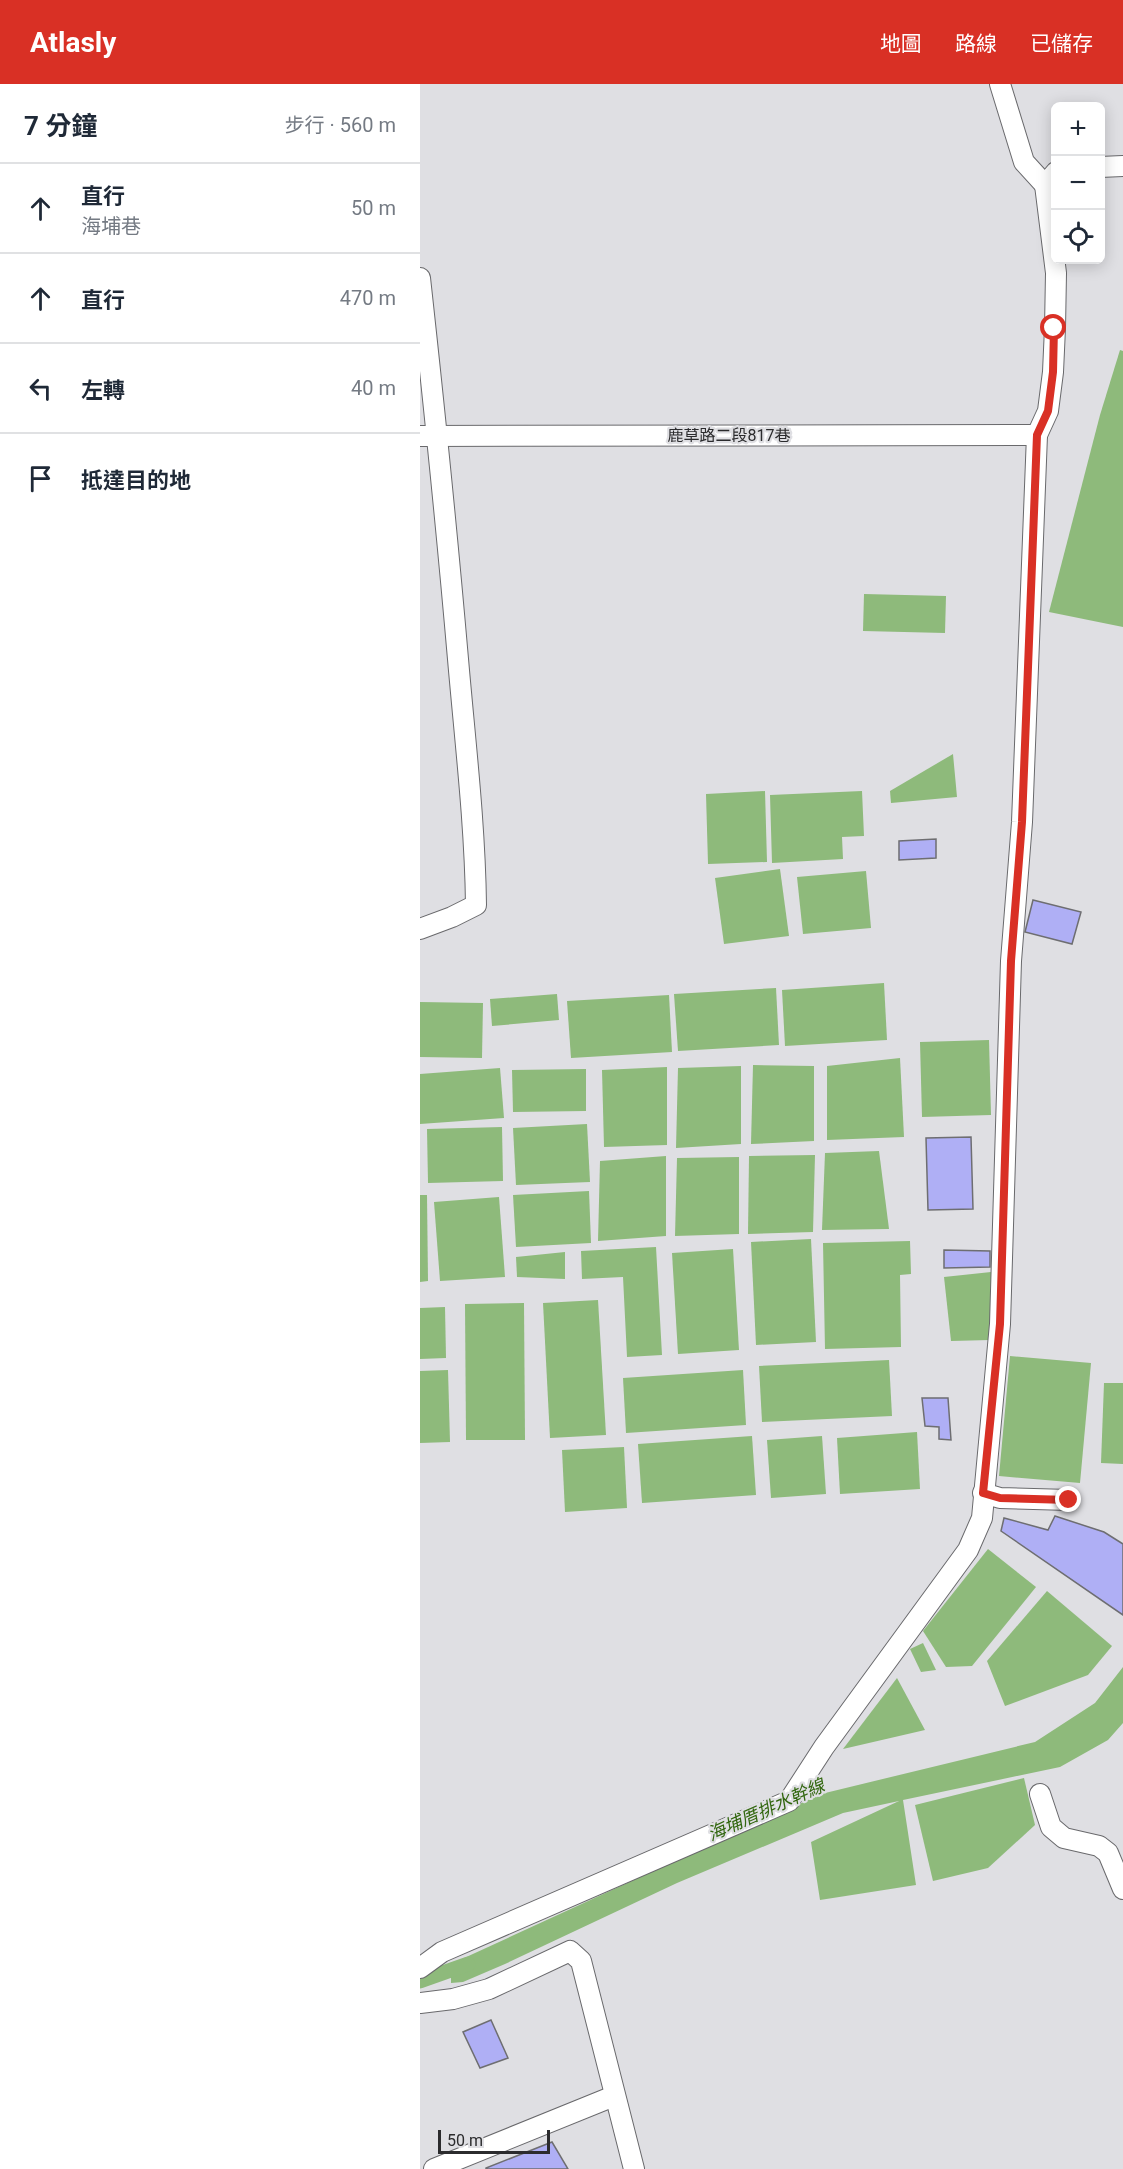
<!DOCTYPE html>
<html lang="zh-TW">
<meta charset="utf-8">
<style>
:root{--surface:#fff;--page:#f6f6f7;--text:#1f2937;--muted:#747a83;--line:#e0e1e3;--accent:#d93025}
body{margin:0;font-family:Roboto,"Noto Sans TC",sans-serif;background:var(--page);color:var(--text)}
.controls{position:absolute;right:18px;top:18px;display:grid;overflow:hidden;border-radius:9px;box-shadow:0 3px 15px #0003}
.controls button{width:54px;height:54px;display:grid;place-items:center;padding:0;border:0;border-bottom:2px solid var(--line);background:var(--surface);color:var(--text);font:30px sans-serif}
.scale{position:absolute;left:18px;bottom:15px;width:112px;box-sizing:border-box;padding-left:6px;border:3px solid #2b2b2d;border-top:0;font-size:16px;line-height:21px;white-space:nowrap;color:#2b2b2d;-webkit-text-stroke:4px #dfdfe3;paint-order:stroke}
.stop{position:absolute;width:18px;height:18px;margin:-14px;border:4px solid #d93025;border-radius:50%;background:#fff}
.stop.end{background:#d93025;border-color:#fff;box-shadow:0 2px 6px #0008}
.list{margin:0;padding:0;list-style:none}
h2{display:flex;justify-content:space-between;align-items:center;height:78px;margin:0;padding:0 24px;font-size:26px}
h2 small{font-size:20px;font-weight:400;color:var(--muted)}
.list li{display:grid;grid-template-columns:39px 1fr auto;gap:18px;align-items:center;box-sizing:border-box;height:90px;padding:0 24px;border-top:2px solid var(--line)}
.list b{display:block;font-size:22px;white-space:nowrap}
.list p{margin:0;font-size:20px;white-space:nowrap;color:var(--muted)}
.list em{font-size:20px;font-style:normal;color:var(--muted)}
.icon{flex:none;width:33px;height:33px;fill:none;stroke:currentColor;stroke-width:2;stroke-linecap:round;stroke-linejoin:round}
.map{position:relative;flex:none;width:703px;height:2085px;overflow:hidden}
header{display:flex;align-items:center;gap:36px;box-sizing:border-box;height:84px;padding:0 30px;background:var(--accent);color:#fff}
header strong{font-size:28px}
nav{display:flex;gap:33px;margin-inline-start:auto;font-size:21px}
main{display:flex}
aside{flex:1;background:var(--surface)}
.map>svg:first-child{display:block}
.water{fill:#8eba7b}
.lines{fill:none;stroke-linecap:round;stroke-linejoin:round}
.canal{stroke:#8eba7b;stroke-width:15}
.building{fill:#afaff5;stroke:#6e6e71;stroke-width:1.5}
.minor-casing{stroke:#69696c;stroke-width:22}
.minor{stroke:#fff;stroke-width:20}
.route{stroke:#d93025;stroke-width:8}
.labels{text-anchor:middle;stroke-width:4.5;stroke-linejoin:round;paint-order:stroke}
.street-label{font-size:16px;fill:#2b2b2d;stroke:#dfdfe3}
.water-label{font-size:18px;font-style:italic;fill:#32670f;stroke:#dfdfe3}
</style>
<header>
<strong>Atlasly</strong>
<nav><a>地圖</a><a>路線</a><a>已儲存</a></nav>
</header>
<main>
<aside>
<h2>7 分鐘<small>步行 · 560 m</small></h2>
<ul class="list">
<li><svg class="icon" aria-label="ahead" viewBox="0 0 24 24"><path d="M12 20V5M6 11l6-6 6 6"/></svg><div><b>直行</b><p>海埔巷</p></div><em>50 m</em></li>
<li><svg class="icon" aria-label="ahead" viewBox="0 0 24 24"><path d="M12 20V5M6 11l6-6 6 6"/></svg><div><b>直行</b></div><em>470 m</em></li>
<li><svg class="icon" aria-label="left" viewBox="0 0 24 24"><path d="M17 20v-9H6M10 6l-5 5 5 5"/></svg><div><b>左轉</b></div><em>40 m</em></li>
<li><svg class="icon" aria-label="arrive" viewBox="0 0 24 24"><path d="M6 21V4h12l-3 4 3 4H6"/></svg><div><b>抵達目的地</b></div></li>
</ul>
</aside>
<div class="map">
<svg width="703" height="2085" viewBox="0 0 703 2085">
<rect width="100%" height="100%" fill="#dfdfe3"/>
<g class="water">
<polygon points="700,266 703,267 703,543 629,528 680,331"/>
<polygon points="444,510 526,512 525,549 443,547"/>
<polygon points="533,670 537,713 471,719 470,707"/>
<polygon points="345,707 347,778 288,780 286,710"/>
<polygon points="442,707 444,752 422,753 423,775 352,779 350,711"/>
<polygon points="360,785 369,852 304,860 295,794"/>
<polygon points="446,787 451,844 383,850 377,793"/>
<polygon points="464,899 467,956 365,962 362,906"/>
<polygon points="356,904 359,961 258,967 254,910"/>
<polygon points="137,910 139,936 72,942 70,915"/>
<polygon points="249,911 252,968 151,974 147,917"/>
<polygon points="0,918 63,919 62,974 0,973"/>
<polygon points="569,956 571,1031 502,1033 500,958"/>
<polygon points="480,974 484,1053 407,1056 407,982"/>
<polygon points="333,981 394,982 394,1057 331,1060"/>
<polygon points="321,982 321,1060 256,1064 258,984"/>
<polygon points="247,983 247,1061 184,1063 182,986"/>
<polygon points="80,984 84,1034 0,1040 0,990"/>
<polygon points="166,985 166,1027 93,1028 92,986"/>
<polygon points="167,1040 170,1098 96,1101 93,1044"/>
<polygon points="82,1043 83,1097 8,1099 7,1045"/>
<polygon points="459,1067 469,1145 402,1146 405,1069"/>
<polygon points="395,1071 393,1148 328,1150 329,1072"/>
<polygon points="246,1072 246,1152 178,1157 180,1077"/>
<polygon points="319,1073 319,1150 255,1152 257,1074"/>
<polygon points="169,1107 171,1159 96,1163 93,1111"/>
<polygon points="0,1111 7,1111 8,1197 0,1198"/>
<polygon points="79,1113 85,1193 20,1197 14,1118"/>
<polygon points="391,1155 396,1258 336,1261 331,1158"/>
<polygon points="490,1157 491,1190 480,1191 481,1263 405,1265 403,1159"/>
<polygon points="236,1163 242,1271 207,1273 203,1193 162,1195 161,1167"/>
<polygon points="313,1165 319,1266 258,1270 252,1169"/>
<polygon points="145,1168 145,1195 97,1193 96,1173"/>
<polygon points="571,1188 570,1256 531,1257 524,1193"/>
<polygon points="178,1216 186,1351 130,1354 123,1219"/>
<polygon points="104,1219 105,1356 46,1356 45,1220"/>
<polygon points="25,1223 26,1274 0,1275 0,1224"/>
<polygon points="590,1272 671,1279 660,1399 579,1392"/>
<polygon points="469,1276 472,1332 342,1338 339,1282"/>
<polygon points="28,1286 30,1358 0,1359 0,1287"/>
<polygon points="323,1286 326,1341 206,1349 203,1294"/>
<polygon points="684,1299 703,1299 703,1380 681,1379"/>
<polygon points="497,1348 500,1405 420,1410 417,1354"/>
<polygon points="332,1352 336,1411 222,1419 218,1360"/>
<polygon points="402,1352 406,1410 351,1414 347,1356"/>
<polygon points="204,1363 207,1424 145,1428 142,1366"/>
<polygon points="568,1465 616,1503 552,1582 526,1583 503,1547"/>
<polygon points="627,1507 692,1562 668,1591 585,1622 567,1577"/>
<polygon points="503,1559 516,1586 501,1588 490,1565"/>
<polygon points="703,1583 703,1639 688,1656 640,1683 483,1716 496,1801 400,1816 391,1758 479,1717 423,1729 257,1799 85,1880 43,1898 31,1899 31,1880 401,1710 615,1658 675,1619"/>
<polygon points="477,1594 505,1646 423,1665"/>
<polygon points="604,1694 615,1741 568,1784 513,1797 495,1721"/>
</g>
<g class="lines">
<polyline class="canal" points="0,1897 48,1880"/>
</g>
<g class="building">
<polygon points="516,755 516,774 479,776 479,757"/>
<polygon points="613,816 661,828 652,860 605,848"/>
<polygon points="551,1053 553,1125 508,1126 506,1054"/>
<polygon points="524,1166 570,1167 570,1183 524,1184"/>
<polygon points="502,1314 528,1314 531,1356 519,1355 519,1343 505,1342"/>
<polygon points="635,1432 684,1448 703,1460 703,1531 581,1447 584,1434 628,1446"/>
<polygon points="71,1936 88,1974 60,1984 43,1948"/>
<polygon points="132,2058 148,2085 66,2085 66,2084"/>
</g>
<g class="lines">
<defs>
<g id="minor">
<polyline points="580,0 604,78 625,101"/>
<polyline points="680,83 703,82"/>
<path d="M0,194C14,321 27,448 38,575C45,657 55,739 56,821L32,833L0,845"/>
<polyline points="0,352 617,351"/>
<polyline points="563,1409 580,1414 649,1416"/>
<polyline points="620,1710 631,1743 644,1754 679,1762 688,1769 703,1805"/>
<polyline points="0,1884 22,1868 369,1717 404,1663 548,1466 562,1434 580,1240 591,877 602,738 617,351 628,327 633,288 635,244 636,189 625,101 636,88"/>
<polyline points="0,1919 33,1915 69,1905 150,1867 161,1877 214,2085"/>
<polyline points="14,2085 194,2012"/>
</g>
</defs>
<use href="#minor" class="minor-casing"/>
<use href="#minor" class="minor"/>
</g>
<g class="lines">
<polyline class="route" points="634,244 633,288 628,327 617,351 602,738 591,877 580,1240 563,1409 580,1414 649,1416"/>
</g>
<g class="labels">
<g class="street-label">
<text x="309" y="357">鹿草路二段817巷</text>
</g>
<g class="water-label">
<text transform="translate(346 1726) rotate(-24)" y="6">海埔厝排水幹線</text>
</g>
</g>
</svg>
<div class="controls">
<button>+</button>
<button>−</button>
<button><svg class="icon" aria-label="locate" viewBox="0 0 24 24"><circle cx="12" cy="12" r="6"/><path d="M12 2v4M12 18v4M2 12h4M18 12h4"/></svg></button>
</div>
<div class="scale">50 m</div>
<div class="stop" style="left:634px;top:244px"></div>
<div class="stop end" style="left:649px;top:1416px"></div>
</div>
</main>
